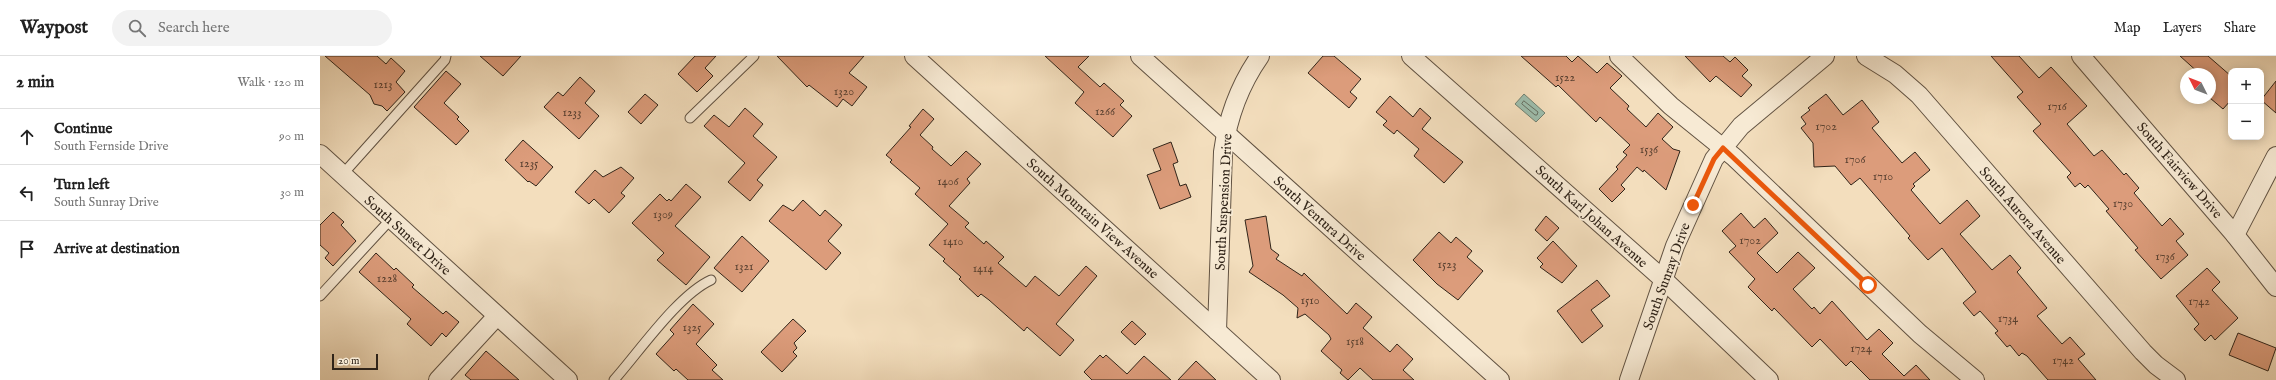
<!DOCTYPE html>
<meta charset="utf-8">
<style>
:root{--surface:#fff;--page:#f2f2f2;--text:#222;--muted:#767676;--line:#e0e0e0}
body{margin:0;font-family:"IM FELL English",serif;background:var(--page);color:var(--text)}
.controls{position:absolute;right:12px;top:12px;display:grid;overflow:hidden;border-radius:8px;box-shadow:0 2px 10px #0003}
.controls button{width:36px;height:36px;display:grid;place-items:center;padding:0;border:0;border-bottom:1px solid var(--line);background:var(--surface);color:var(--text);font:20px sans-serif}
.compass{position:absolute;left:1860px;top:12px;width:36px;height:36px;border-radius:50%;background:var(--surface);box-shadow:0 2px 10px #0003;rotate:312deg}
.scale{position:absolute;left:12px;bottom:10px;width:46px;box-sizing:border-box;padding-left:4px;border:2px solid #302419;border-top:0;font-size:11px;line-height:14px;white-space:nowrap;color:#302419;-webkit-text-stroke:3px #f7ead4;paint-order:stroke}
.stop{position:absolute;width:12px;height:12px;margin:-9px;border:3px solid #ea580c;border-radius:50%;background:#fff}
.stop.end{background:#ea580c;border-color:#fff;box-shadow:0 1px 4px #0008}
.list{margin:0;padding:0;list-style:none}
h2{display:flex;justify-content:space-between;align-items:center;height:52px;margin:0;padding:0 16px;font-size:17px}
h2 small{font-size:13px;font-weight:400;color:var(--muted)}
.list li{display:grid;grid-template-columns:26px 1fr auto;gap:12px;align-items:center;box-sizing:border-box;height:56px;padding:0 16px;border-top:1px solid var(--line)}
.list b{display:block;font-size:15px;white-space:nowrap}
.list p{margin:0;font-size:13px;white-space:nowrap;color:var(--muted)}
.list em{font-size:13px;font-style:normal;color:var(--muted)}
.icon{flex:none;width:22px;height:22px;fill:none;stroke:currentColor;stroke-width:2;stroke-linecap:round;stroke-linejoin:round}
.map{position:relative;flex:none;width:1956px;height:324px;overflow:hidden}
header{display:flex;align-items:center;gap:24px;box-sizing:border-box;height:56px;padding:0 20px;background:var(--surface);border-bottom:1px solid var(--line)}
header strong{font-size:19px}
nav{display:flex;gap:22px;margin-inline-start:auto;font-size:14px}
.search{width:280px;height:36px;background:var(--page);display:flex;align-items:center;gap:10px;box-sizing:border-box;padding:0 14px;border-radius:22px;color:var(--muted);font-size:15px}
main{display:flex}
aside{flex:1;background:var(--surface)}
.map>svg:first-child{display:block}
.water{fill:#9dbdac;stroke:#718071}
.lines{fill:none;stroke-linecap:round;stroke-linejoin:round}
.shore{stroke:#667062;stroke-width:1}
.building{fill:#dc9c7b;stroke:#302419}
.lane-casing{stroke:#615242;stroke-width:11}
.street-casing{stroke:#615242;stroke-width:20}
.lane{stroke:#f7ead4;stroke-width:9}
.street{stroke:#f7ead4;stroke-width:18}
.route{stroke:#ea580c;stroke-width:5}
.labels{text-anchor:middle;stroke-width:3.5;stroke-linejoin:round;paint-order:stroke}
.number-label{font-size:12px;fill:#5b4232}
.street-label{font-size:14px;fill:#302419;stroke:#f7ead4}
</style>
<header>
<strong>Waypost</strong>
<div class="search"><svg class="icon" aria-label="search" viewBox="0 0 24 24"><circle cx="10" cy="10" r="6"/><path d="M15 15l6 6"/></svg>Search here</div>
<nav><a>Map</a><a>Layers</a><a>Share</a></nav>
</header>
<main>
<aside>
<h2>2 min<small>Walk · 120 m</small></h2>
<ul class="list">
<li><svg class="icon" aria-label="ahead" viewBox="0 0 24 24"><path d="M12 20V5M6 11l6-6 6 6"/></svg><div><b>Continue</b><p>South Fernside Drive</p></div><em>90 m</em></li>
<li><svg class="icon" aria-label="left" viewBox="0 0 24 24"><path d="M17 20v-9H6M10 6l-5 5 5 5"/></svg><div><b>Turn left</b><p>South Sunray Drive</p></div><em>30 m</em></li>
<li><svg class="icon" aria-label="arrive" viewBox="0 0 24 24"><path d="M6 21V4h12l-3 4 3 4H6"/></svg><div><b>Arrive at destination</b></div></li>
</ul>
</aside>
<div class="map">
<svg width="1956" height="324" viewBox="0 0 1956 324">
<rect width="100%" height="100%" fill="#f3debd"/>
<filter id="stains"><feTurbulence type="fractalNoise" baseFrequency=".005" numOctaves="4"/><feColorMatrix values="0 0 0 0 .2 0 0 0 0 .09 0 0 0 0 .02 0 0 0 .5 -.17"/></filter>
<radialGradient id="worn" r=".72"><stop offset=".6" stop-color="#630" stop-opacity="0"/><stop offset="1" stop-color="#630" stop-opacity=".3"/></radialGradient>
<polygon class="water" points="1204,38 1225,57 1216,66 1195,48"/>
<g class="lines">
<polygon class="shore" points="1204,45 1218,56 1217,59 1215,59 1202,48"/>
</g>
<g class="building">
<polygon points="5,0 57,0 66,8 71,2 85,15 76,26 85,36 67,55 62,50 54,48 50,39"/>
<polygon points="160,0 201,0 183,20"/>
<polygon points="375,0 396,0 385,12 393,20 377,36 358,18"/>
<polygon points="457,0 544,0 529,17 547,31 532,50 523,43 517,51 489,29 487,31"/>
<polygon points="725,0 769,0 758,11 780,31 784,27 804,45 800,49 812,60 793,81 755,47 764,36"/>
<polygon points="1003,0 1014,0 1041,23 1030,36 1037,42 1029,52 988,17"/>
<polygon points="1201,0 1246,0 1252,6 1258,0 1277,17 1287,7 1302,20 1290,32 1309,50 1307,53 1326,71 1338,57 1353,71 1342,83 1353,93 1360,95 1346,134 1324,114 1323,116 1317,111 1301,129 1305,133 1292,146 1279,133 1298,113 1296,111 1307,99 1303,96 1310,89 1280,61 1276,66 1238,29 1236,31"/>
<polygon points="1365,0 1403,0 1410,6 1415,1 1428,14 1422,20 1432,29 1421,41 1396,20 1390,26"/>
<polygon points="1671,0 1699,0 1719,22 1731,11 1767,50 1747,68 1774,100 1782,94 1804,119 1806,117 1819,132 1814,137 1842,170 1850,162 1864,178 1856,185 1868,199 1841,223 1815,194 1818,192 1786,155 1789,153 1768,129 1765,132 1760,127 1755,131 1747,121 1751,117 1713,75 1721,68 1697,41 1703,36"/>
<polygon points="1860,0 1888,0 1911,20 1911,44 1903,53 1890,42 1890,18 1880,18"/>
<polygon points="126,15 141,28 124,47 139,61 137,63 149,75 136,89 94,51"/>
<polygon points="260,21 275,35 265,47 279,60 259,83 224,51 238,36 243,40"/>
<polygon points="1956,25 1956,57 1941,44"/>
<polygon points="325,38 338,49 321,68 308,56"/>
<polygon points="1506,38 1523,59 1542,44 1559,66 1552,72 1582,107 1595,96 1610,114 1593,128 1595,130 1591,134 1620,168 1647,144 1660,160 1640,178 1672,214 1690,199 1701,212 1697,216 1727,252 1717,260 1742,288 1750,281 1765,298 1758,303 1776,324 1728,324 1707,300 1702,297 1699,300 1690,289 1687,291 1675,277 1678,275 1660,255 1654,260 1643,247 1656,236 1622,192 1608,204 1588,182 1590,180 1540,122 1531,129 1515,110 1494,111 1493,87 1481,72 1486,68 1481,61 1490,54 1488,52"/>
<polygon points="1070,40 1093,61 1100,52 1111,62 1102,73 1143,106 1124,127 1094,100 1099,93 1077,74 1074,78 1063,69 1067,65 1056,56"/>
<polygon points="425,52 443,68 433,80 457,101 437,124 443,129 430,145 408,126 425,107 384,70 394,59 409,71"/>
<polygon points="603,53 614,63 600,79 613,91 612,93 631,110 646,95 661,108 647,123 650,127 629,150 649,167 645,171 664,188 666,185 684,201 678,207 706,231 715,220 739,240 766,210 777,220 736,268 754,284 740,300 707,271 704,275 669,244 661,238 658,241 639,223 641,221 623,205 625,203 609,189 628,168 595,138 600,132 570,106 572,104 566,99 591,71 589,70"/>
<polygon points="203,84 233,111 216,130 209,125 208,126 185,104"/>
<polygon points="851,86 858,106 853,108 860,130 866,128 871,141 840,153 827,119 841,114 833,93"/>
<polygon points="301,111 314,122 301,137 305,140 289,157 274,143 269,148 255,136 275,114 283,121"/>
<polygon points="366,128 381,141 355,170 390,201 366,229 337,204 344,197 312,167 340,138 347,145 349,143 351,145"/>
<polygon points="483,144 500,160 505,154 522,169 508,185 521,197 506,214 449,165 463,149 473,155"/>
<polygon points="13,156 24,166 21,169 36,185 13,210 5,202 9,197 0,189 0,169"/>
<polygon points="1421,157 1434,172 1445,162 1458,177 1437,197 1457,217 1478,196 1495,212 1473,233 1492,253 1494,251 1500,258 1512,245 1547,284 1559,273 1573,287 1562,298 1584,320 1596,309 1610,324 1550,324 1531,305 1526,310 1500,283 1492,291 1454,252 1452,255 1428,231 1435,223 1409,196 1416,190 1402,175"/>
<polygon points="946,160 951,193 959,199 956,203 982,220 984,217 988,221 1027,258 1036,247 1052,261 1043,272 1070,296 1077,288 1093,303 1083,314 1094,324 1053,324 1040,312 1028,324 1020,317 1022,314 1001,295 1011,283 1009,279 985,258 977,262 978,252 963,239 929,216 933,210 925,164"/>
<polygon points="1226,160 1239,172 1227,185 1215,174"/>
<polygon points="1119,176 1131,187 1136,181 1152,195 1147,201 1163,215 1138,244 1117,228 1093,204"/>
<polygon points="422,180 449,205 422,236 394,212"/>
<polygon points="1233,185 1257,210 1242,227 1220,211 1223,208 1217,202"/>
<polygon points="56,197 74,214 76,212 94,229 92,231 123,258 126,255 139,266 126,281 122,277 111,290 87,268 91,263 39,216"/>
<polygon points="1887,212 1900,226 1892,234 1918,262 1895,284 1891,279 1885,285 1874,273 1879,268 1856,240"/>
<polygon points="1277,224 1290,240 1271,254 1283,270 1262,287 1237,255"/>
<polygon points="373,248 394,268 376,288 397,309 392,314 403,324 368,324 356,313 354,315 336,298 354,278 350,274"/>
<polygon points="473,263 486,275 474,287 477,292 473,296 477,300 462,316 441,296"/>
<polygon points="812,265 826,278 815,289 801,276"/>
<polygon points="1918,277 1956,292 1948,315 1909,299"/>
<polygon points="166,295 199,324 151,324 145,319"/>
<polygon points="780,299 783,302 786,299 807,318 824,300 851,324 772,324 764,316"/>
<polygon points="876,305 896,324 858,324"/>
</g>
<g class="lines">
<defs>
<g id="lane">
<polyline points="370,62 434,0"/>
<polyline points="22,119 125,4 126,0"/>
<polyline points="0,240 71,163"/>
<path d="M294,324C319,296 358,239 391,224"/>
</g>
<g id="street">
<polyline points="594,0 951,324"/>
<polyline points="820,0 1180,324"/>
<polyline points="1091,0 1344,224 1449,324"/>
<polyline points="1299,0 1351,50 1414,101 1600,278 1655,324"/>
<polyline points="1546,0 1575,18 1599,39 1823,296 1836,309 1856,324"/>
<polyline points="1761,0 1915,179 1956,231"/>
<polyline points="0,98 248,324"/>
<polyline points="1915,179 1956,100"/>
<path d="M897,275L903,96C908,60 919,30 940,0"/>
<polyline points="118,324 177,260"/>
<polyline points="1309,324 1355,190 1394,103 1421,70 1505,0"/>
</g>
</defs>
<use href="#lane" class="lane-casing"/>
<use href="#street" class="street-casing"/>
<use href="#lane" class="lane"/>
<use href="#street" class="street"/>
</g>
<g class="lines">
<polyline class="route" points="1373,149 1394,103 1403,92 1548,229"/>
</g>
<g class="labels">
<g class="number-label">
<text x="1245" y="25">1522</text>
<text x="63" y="32">1213</text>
<text x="524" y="39">1320</text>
<text x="1737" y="54">1716</text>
<text x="785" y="59">1266</text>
<text x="252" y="60">1233</text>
<text x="1506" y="74">1702</text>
<text x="1329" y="97">1536</text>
<text x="1535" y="107">1706</text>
<text x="209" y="111">1235</text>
<text x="1563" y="124">1710</text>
<text x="628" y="129">1406</text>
<text x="1803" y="151">1730</text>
<text x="343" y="162">1309</text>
<text x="1430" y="188">1702</text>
<text x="633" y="189">1410</text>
<text x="1845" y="204">1736</text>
<text x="1127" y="212">1523</text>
<text x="424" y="214">1321</text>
<text x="663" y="216">1414</text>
<text x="67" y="226">1228</text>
<text x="990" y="248">1510</text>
<text x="1879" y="249">1742</text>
<text x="1688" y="266">1734</text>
<text x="372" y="275">1325</text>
<text x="1035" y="289">1518</text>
<text x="1541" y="296">1724</text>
<text x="1743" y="308">1742</text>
</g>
<g class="street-label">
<text transform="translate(1860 114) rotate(49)" y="5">South Fairview Drive</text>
<text transform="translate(903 146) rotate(-87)" y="5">South Suspension Drive</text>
<text transform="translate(1703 159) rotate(49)" y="5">South Aurora Avenue</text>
<text transform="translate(1272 160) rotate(42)" y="5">South Karl Johan Avenue</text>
<text transform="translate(773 162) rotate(42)" y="5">South Mountain View Avenue</text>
<text transform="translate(1000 162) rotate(42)" y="5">South Ventura Drive</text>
<text transform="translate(88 179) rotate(42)" y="5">South Sunset Drive</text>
<text transform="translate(1346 220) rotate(-70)" y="5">South Sunray Drive</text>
</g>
</g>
<rect width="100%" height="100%" filter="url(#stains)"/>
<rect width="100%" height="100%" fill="url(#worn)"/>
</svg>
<div class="controls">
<button>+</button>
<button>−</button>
</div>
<svg class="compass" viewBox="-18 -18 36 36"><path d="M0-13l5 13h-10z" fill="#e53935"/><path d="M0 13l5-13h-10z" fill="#767676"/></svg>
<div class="scale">20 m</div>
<div class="stop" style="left:1548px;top:229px"></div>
<div class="stop end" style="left:1373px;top:149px"></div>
</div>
</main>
